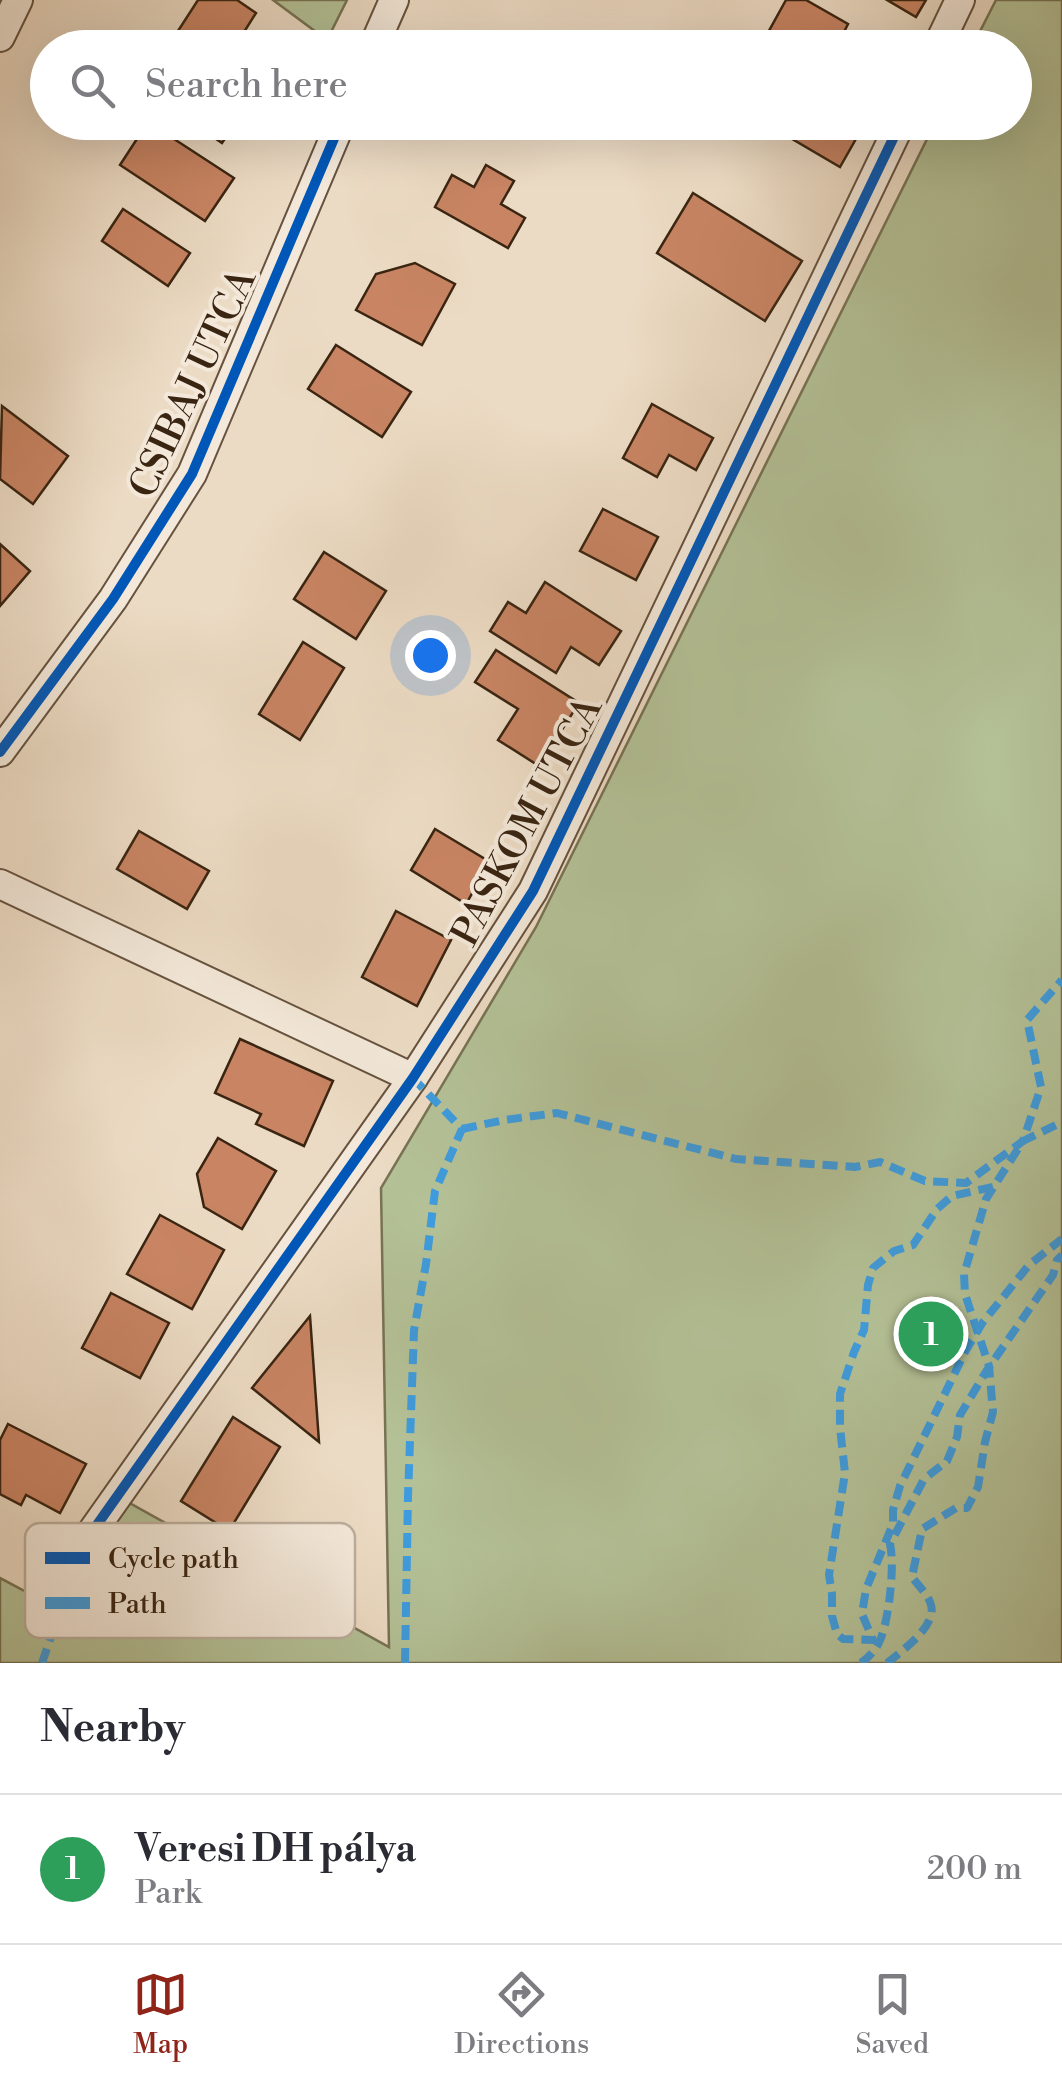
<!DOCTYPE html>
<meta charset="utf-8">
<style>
:root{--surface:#fff;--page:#f7f7f7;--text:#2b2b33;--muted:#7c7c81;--line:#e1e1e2;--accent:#8f2418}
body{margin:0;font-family:"Libre Bodoni",serif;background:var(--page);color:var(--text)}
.you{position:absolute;left:430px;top:655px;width:35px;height:35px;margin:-25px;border:8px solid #fff;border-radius:50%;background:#1a73e8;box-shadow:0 0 0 15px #1a73e833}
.badge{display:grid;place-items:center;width:65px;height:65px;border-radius:50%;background:var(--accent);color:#fff;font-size:32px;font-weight:700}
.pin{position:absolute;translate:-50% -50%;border:5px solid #fff;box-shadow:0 2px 10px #0006}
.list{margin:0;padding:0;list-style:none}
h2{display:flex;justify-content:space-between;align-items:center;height:130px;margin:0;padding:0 40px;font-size:42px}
h2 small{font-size:32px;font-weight:400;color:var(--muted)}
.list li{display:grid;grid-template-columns:65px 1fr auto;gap:30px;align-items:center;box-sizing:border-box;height:150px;padding:0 40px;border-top:2px solid var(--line)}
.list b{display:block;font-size:38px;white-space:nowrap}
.list p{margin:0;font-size:32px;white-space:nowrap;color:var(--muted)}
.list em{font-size:32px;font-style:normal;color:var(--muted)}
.icon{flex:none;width:55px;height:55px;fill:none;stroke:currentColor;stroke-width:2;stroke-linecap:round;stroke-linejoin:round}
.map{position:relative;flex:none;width:1062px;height:1663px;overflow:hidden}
.search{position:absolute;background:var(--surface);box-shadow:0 10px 40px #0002;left:30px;right:30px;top:30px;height:110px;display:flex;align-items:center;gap:25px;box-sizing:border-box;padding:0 35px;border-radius:55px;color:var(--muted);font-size:38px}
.sheet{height:280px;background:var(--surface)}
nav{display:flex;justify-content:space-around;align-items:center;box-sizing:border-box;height:140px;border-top:2px solid var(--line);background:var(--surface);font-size:28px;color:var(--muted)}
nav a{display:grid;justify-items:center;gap:5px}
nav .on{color:var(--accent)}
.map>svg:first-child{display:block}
.green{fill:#b4c197;stroke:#777354;stroke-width:2.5}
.building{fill:#c88463;stroke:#3a2512;stroke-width:2.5}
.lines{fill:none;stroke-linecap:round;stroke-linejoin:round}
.street-casing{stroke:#66523e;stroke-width:32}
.street{stroke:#f3e8d9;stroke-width:28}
.quiet{stroke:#3e9cde;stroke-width:8;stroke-dasharray:15 8;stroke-linecap:butt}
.cycleway-casing{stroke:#f3e8d9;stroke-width:16}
.cycleway{stroke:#0057b8;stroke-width:10}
.labels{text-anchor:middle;stroke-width:8;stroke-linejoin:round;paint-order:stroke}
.street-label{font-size:38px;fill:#3a2512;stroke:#f3e8d9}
.key{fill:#f3e8d9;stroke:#bcae9d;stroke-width:2.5}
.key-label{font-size:28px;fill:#3a2512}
</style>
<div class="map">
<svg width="1062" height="1663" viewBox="0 0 1062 1663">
<rect width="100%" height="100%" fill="#ecdbc4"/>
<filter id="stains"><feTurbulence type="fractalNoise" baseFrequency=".002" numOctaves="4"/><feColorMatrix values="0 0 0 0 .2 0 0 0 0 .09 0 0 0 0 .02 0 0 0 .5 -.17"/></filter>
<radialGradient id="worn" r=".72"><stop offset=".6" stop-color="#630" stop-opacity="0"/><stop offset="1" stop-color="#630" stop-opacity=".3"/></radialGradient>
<g class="green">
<polygon points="273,0 347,0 327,40"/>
<polygon points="996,0 1062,0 1062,1663 0,1663 0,1578 49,1604 124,1500 389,1647 381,1188 536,927 935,123 1014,122 1014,48 972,47"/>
</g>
<g class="building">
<polygon points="198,0 237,0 256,13 234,48 167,48"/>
<polygon points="786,0 806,0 848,24 838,44 845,48 760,47"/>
<polygon points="887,0 926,0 916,17"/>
<polygon points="148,122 234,178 205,221 120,165"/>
<polygon points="191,122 236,122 222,143"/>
<polygon points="788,122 847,122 861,130 840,167 782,133"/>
<polygon points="486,165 514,181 501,204 525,218 508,248 435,207 452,175 474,187"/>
<polygon points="693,193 802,261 765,321 657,253"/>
<polygon points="123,209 190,253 168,286 102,241"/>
<polygon points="415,263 455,284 422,345 356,310 376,274"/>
<polygon points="336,345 411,392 382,437 308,389"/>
<polygon points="652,404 713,438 696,470 669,455 657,477 623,458"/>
<polygon points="2,406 68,456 33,504 0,479"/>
<polygon points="603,509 658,537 636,580 580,551"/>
<polygon points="0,544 30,571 0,606"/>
<polygon points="324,552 386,591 356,639 294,599"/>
<polygon points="545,582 621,631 599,665 571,647 556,673 490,631 508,602 526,613"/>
<polygon points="303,642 344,668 300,740 259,714"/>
<polygon points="496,650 579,703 539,766 498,740 518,709 475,682"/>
<polygon points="435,829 490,862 466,904 411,870"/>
<polygon points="139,831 209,871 187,909 117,869"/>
<polygon points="396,911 451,940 417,1006 362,977"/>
<polygon points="240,1039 333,1081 304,1146 256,1124 261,1114 215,1093"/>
<polygon points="218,1138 276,1171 242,1229 204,1207 197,1174"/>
<polygon points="160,1215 224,1250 192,1309 127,1274"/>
<polygon points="111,1293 169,1323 140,1378 82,1348"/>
<polygon points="310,1316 319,1442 252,1388"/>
<polygon points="233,1417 280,1447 229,1531 181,1501"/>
<polygon points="8,1424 86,1464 60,1513 26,1495 21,1505 0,1494 0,1440"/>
</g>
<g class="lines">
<defs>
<g id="street">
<polyline points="0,37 18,0"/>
<polyline points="373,48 394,0"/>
<polyline points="937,48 960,0"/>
<polyline points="0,752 113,599 192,474 341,122"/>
<polyline points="0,884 413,1078"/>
<polyline points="82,1546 413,1078 533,891 901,122"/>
</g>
</defs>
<use href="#street" class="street-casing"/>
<use href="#street" class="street"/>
<g class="quiet">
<polyline points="462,1129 504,1120 557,1113 736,1159 855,1167 880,1162 925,1181 966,1183 1023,1141 1041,1087 1027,1020 1062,980"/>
<polyline points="993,1187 952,1196 937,1209 913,1245 894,1251 873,1268 868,1285 864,1330 854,1352 840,1394 840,1427 845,1473 829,1575 832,1594 832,1616 837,1634 843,1639 873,1640 862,1614 866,1589 893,1524 893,1510 900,1486 966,1350 983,1322 1029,1265 1062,1239"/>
<polyline points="42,1663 82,1546"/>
<polyline points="405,1663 408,1496 414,1330 426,1264 435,1191 462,1129 413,1078"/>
<path d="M861,1663C870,1656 877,1649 881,1638C889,1617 895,1566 890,1544L924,1479L947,1461L957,1437L960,1415L987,1370L1053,1275L1057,1260L1062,1255"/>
<path d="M887,1663C902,1651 937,1626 931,1605C929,1596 918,1585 912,1577L922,1529L956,1508H967L978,1487L985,1442L993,1412L989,1366L965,1294L964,1274L986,1199L1023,1141L1062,1122"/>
</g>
<defs>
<g id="cycleway">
<polyline points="0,752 113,599 192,474 341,122"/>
<polyline points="82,1546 413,1078 533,891 901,122"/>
</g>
</defs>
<use href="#cycleway" class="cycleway-casing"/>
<use href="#cycleway" class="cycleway"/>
</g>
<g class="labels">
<g class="street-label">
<text transform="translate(192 383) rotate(-65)" y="13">CSIBAJ UTCA</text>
<text transform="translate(526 821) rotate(-62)" y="13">PASKOM UTCA</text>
</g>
</g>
<rect x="25" y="1523" width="330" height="115" rx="15" class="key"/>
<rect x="45" y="1552" width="45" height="12" fill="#0057b8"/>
<rect x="45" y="1597" width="45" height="12" fill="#3e9cde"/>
<g class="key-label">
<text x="108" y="1568">Cycle path</text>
<text x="108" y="1613">Path</text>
</g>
<rect width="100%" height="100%" filter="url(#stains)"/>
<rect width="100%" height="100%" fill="url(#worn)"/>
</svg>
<div class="you"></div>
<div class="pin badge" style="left:931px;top:1334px;background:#2e9e5b">1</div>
<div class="search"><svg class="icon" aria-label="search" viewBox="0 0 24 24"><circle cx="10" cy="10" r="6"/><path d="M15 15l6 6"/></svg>Search here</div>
</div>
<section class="sheet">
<h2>Nearby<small></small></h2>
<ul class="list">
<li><span class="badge" style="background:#2e9e5b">1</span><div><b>Veresi DH pálya</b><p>Park</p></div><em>200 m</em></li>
</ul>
</section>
<nav>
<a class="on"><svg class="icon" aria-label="map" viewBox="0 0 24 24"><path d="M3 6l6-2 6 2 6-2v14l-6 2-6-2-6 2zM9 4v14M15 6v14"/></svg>Map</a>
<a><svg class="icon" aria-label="directions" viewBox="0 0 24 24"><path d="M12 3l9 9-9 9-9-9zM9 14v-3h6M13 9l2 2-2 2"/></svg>Directions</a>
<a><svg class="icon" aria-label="saved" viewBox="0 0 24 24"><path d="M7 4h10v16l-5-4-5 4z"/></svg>Saved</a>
</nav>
